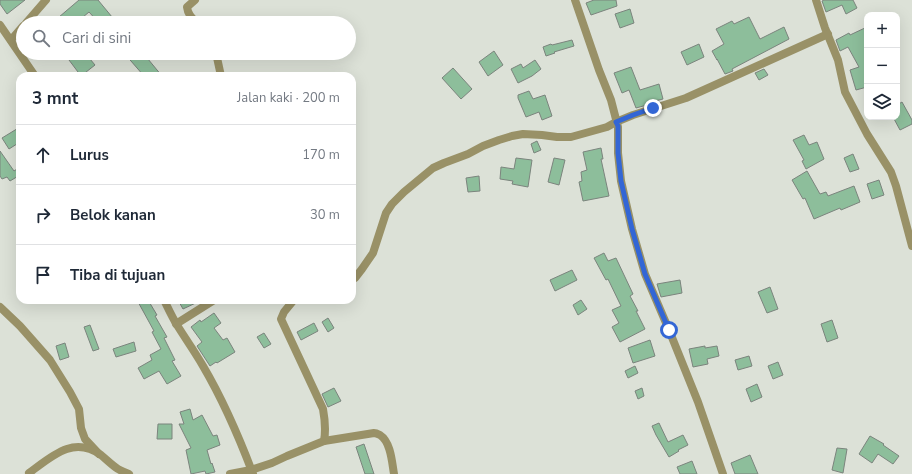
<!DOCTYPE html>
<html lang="id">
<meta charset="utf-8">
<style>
:root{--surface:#fff;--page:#f6f6f7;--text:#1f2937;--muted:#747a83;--line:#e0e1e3}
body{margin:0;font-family:"Nunito Sans",sans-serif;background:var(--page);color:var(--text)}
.controls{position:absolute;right:12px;top:12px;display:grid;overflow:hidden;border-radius:8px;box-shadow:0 4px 16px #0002}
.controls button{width:36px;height:36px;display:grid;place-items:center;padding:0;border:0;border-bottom:1px solid var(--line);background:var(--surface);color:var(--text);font:20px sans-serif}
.stop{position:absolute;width:12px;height:12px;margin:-9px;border:3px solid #3366d5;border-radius:50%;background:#fff}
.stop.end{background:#3366d5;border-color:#fff;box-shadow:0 1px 4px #0008}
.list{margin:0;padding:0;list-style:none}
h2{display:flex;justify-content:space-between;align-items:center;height:52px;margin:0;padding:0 16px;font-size:17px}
h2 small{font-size:13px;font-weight:400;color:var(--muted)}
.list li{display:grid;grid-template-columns:26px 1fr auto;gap:12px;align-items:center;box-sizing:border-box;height:60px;padding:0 16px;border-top:1px solid var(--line)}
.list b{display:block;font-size:15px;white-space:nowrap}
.list em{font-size:13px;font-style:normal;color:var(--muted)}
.icon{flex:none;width:22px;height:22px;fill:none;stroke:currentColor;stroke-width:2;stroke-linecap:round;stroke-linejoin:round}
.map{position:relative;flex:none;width:912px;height:474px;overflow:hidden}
.search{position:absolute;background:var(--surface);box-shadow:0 4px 16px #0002;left:16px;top:16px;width:340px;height:44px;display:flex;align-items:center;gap:10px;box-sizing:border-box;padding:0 14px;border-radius:22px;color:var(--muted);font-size:15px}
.panel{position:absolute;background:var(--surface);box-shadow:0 4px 16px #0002;left:16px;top:72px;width:340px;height:232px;border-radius:12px}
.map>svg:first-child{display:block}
.building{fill:#8dbe9b;stroke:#7b847d}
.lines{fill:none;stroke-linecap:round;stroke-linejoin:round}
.minor{stroke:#999167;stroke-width:8}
.route{stroke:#3366d5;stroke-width:5}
</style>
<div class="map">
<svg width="912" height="474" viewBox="0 0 912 474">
<rect width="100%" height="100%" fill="#dce1d7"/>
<g class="building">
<polygon points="0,0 25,0 7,14 0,4"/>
<polygon points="79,0 98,0 117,23 99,23 89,12 76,23 52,23"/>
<polygon points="594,0 616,0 617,6 591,15 586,3"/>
<polygon points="824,0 853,0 857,8 846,14 842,5 826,12 822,1"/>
<polygon points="630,9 634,23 620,28 615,14"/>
<polygon points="749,17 760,39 784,27 789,39 732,69 733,71 725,74 717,59 717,60 712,51 724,44 716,29 732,21 734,24"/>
<polygon points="867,27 867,87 856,90 850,70 859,67 848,47 840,51 836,40 849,33 850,35"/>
<polygon points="572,40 574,46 554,52 555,53 546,56 543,47 551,44 552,45"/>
<polygon points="699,44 704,57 687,65 681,52"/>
<polygon points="494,51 503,65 488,76 479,62"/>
<polygon points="69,53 85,53 95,65 81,76 66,56"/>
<polygon points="124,53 143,53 162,76 144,76"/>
<polygon points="535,60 541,69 532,76 518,83 511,69 521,64 523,68"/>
<polygon points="631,67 640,90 659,84 663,99 647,103 647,105 636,108 629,90 622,93 614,73"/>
<polygon points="453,68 472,89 461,99 442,78"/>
<polygon points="764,69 768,75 759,80 755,73"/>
<polygon points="529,91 533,99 545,95 552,116 542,120 539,112 526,117 518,98 518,95"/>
<polygon points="902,102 912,120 912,124 900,130 893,117 897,117 897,105"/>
<polygon points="20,127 20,142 9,149 2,138"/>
<polygon points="804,135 809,145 817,142 824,159 806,169 802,161 804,160 793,140"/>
<polygon points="537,141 541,150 534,153 531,144"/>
<polygon points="601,148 603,159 601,159 609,196 583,201 579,182 582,181 581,172 587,170 583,152"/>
<polygon points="0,151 14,171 20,167 20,175 10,181 7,177 2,179 0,176"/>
<polygon points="853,154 859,169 850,172 844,158"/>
<polygon points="516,158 532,160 528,187 512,184 513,181 500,179 501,167 514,169"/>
<polygon points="554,158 565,160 559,185 548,182"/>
<polygon points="807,171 820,194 826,192 828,196 854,186 860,202 841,210 840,208 814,219 805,198 803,199 792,180"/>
<polygon points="479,176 480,191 468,192 466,178"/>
<polygon points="879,180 884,195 872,199 867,184"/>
<polygon points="604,253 608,261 616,258 633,294 630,296 638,311 636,311 645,329 620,342 612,327 619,323 612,310 621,306 608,279 606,280 594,258"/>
<polygon points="572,270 577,280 555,291 550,280"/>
<polygon points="680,280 682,293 661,297 657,284"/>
<polygon points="770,287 778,309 767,313 758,292"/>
<polygon points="137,300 148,300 157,315 155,316 167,337 164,338 175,360 172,361 181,376 167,384 159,371 144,379 138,368 152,360 150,355 161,349 152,332 154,331"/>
<polygon points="178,300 202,300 183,309"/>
<polygon points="581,300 587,309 578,315 573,305"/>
<polygon points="214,313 221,323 214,328 223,340 227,338 235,352 217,363 216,362 210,366 197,346 202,342 191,327 200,320 201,322"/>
<polygon points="328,318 334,328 328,332 322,322"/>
<polygon points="832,320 838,338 827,342 821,324"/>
<polygon points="314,323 318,331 301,340 297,332"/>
<polygon points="90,325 99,349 93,351 84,327"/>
<polygon points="264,333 271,344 264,348 257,337"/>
<polygon points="650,340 655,356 633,363 628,348"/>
<polygon points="134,342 136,351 116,357 113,349"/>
<polygon points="65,343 69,357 60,360 56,346"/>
<polygon points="705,346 705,348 717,346 719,356 707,359 708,364 693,367 689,349"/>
<polygon points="749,356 752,366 738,370 735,360"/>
<polygon points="778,362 783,375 773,379 768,366"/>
<polygon points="635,366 638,373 628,378 625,371"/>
<polygon points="757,384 762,397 751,402 746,389"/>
<polygon points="334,388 341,401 328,407 322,394"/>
<polygon points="642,388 644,396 638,399 635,391"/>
<polygon points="190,409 193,420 202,415 213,436 217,435 220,445 207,450 211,464 212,463 215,472 206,474 205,471 191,474 186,450 191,448 179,424 184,424 180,412"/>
<polygon points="659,423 668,442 683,435 688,445 678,450 679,451 669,457 656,435 652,426"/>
<polygon points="158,424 172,424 172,439 157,439"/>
<polygon points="870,436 884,444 883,445 899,456 893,464 878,454 872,463 859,454"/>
<polygon points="364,444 374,474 365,474 356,447"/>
<polygon points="837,448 847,449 843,473 832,470"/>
<polygon points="750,455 758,474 735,474 731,463"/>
<polygon points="692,461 697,474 680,474 677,467"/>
</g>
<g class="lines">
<g class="minor">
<path d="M195,0L187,7C188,15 192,18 197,23"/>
<polyline points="575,0 599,70 611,100 618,127 618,153 621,181 632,229 645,274 669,330 698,402 723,474"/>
<polyline points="816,0 825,28 838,60 845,92 867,134 891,172 896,186 912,246"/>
<polyline points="26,23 46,0"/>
<polyline points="0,25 35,76"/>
<polyline points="11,40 23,26"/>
<polyline points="216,53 221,76"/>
<polyline points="352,280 355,278 362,269 373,253 386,213 392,204 404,192 433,168 444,163 468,154 483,146 499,140 512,136 523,134 542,135 557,137 571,137 607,127 616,122 633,115 686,98 828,34"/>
<path d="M164,300C168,308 172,317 177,325C185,338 195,352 203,366C223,400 239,437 253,474"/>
<polyline points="0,307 20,326 50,360 70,392 79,409 81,428 85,439 99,454"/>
<polyline points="176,324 214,300"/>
<path d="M324,441L374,433C376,433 378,434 380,435C391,442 392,463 394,474"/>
<path d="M29,473C51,457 73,435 101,455C106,459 112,465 118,469C121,471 125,472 129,474"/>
<path d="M230,474L251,470L272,463L287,456L324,441C326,430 325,420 323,409L281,319L284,312L293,301L292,300"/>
</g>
</g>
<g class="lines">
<polyline class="route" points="653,108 633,115 616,122 618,126 618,153 621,181 632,229 645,274 669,330"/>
</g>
</svg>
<div class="controls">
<button>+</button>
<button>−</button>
<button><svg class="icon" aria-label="layers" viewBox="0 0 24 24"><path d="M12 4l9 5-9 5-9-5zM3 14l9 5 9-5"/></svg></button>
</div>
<div class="stop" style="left:669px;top:330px"></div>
<div class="stop end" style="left:653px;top:108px"></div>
<div class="search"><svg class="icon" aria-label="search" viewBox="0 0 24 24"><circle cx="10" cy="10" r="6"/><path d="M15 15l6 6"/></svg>Cari di sini</div>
<section class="panel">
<h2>3 mnt<small>Jalan kaki · 200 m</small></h2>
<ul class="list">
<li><svg class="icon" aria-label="ahead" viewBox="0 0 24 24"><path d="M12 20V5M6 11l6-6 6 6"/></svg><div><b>Lurus</b></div><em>170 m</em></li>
<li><svg class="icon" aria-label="right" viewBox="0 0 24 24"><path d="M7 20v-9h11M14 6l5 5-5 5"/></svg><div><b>Belok kanan</b></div><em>30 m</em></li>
<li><svg class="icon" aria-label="arrive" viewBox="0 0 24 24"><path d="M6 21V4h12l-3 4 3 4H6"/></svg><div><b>Tiba di tujuan</b></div></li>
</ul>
</section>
</div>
